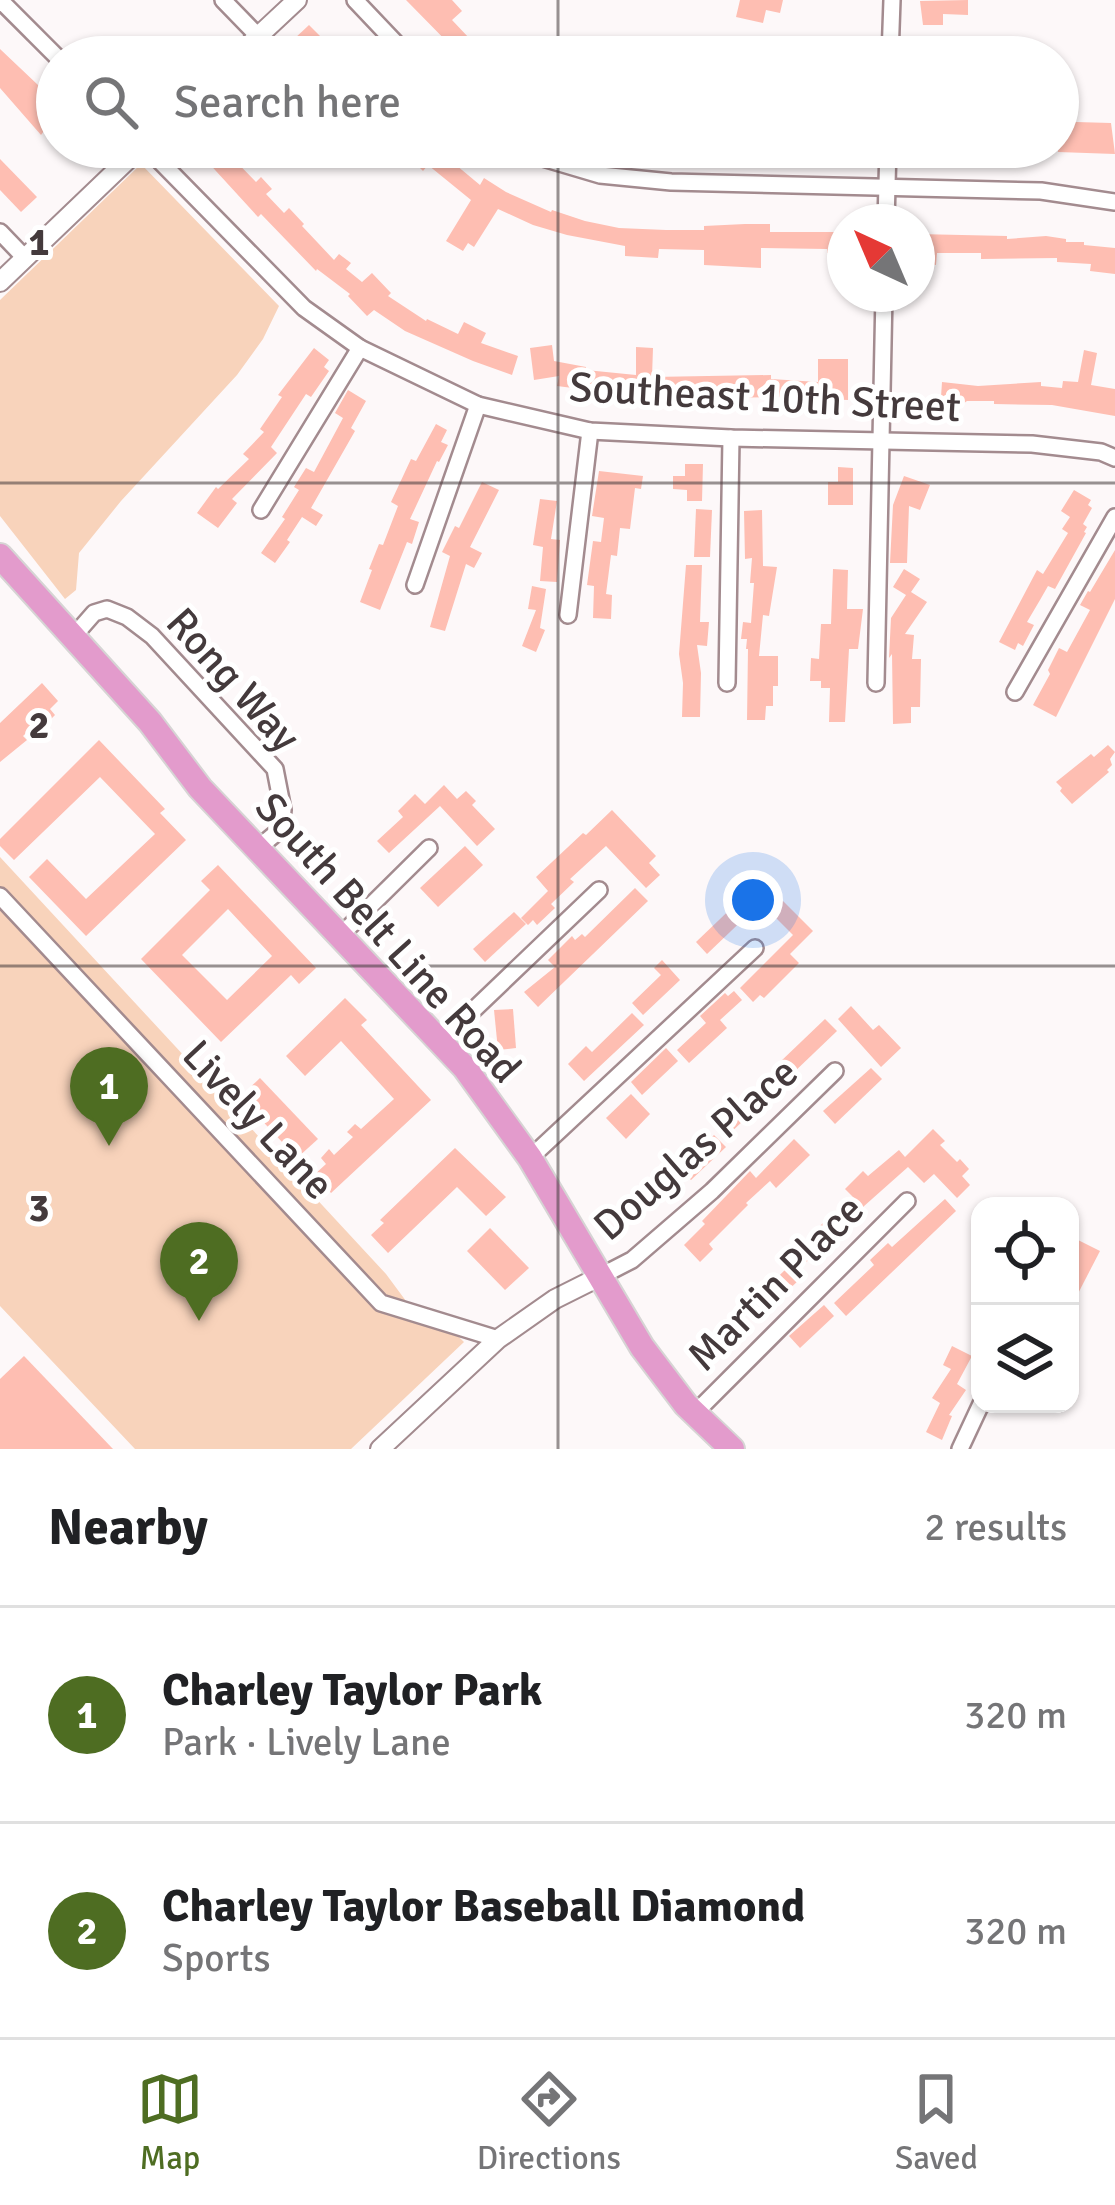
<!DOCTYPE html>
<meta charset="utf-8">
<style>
:root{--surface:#fff;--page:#f6f6f6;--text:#202124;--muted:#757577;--line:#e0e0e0;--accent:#4e6d22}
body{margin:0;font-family:Signika,sans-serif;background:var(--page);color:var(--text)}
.controls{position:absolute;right:36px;bottom:36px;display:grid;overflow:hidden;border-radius:24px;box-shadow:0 3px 9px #0004}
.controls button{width:108px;height:108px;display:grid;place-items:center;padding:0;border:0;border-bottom:3px solid var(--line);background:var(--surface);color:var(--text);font:60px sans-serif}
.compass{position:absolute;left:827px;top:204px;width:108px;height:108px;border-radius:50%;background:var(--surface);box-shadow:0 3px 9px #0004;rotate:316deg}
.you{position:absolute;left:753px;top:900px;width:42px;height:42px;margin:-30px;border:9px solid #fff;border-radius:50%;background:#1a73e8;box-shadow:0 0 0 18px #1a73e833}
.badge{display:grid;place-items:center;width:78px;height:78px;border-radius:50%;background:var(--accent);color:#fff;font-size:39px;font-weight:700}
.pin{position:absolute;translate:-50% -99px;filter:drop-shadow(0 3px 6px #0008)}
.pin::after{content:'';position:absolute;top:63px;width:42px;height:36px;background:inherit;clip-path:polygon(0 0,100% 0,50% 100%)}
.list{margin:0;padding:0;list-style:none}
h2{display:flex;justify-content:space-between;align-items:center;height:156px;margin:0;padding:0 48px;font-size:51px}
h2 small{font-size:39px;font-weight:400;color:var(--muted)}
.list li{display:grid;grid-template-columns:78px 1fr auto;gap:36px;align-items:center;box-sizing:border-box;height:216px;padding:0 48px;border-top:3px solid var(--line)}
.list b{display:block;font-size:45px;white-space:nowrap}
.list p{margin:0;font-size:39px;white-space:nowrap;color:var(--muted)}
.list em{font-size:39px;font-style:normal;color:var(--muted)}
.icon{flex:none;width:66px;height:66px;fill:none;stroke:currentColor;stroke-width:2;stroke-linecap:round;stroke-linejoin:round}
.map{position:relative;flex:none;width:1115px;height:1449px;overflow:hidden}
.search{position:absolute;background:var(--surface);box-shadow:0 3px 9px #0004;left:36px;right:36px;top:36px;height:132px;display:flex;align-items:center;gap:30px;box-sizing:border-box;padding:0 42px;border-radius:66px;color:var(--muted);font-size:45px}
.sheet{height:588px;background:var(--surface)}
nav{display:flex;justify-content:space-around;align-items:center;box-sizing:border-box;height:168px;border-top:3px solid var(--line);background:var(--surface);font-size:33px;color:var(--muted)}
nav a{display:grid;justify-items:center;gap:6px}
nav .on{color:var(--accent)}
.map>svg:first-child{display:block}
.green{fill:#f8d3bb}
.building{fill:#febeb2;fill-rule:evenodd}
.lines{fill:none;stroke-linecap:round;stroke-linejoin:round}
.minor-casing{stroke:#a38b8f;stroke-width:20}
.tertiary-casing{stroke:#a38b8f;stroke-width:22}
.primary-casing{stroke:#d6d4d4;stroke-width:28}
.minor{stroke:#fff;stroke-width:15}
.tertiary{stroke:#fff;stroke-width:18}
.primary{stroke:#e39bcc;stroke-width:24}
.grid{fill:none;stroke:#443a3c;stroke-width:3;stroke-opacity:0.55}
.labels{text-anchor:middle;stroke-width:10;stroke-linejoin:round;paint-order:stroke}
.street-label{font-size:42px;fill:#443a3c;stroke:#fff}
.grid-label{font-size:39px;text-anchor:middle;font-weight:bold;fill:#443a3c;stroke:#fff;stroke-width:10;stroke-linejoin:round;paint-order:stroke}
</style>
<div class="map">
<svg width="1115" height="1449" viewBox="0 0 1115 1449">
<rect width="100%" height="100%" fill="#fdf8f9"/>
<g class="green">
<polygon points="141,164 279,306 263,339 237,375 121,501 79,553 76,590 65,599 0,516 0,300"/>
<polygon points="0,857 386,1274 423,1324 451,1329 464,1342 351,1449 135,1449 0,1306"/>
</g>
<g class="building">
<polygon points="406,0 452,0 462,11 452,20 487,57 462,57"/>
<polygon points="740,0 783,0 780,13 766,10 763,23 736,17"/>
<polygon points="968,0 968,15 943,14 943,25 923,25 920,1"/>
<polygon points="309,25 329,45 340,57 309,57 293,40"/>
<polygon points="0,49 57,103 57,144 44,131 41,135 0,88"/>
<polygon points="1060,118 1076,118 1076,122 1111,123 1115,154 1058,152"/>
<polygon points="194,147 222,147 256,182 261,177 272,189 266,194 284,213 289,208 304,224 302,226 334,260 339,254 351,263 346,269 362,282 372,273 391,293 388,296 426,321 427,319 458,334 464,322 486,333 481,343 518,356 512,375 473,361 405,331 374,310 367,316 348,296 350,294 317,269 316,271 261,214 258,217"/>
<polygon points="411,147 433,147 448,162 450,160 480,185 484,178 506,192 551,212 552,210 585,221 619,228 666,230 704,230 704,226 745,224 770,224 770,232 845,232 845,254 827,253 827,249 761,248 761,268 704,265 704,250 659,249 658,258 625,256 625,246 567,235 533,225 498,209 474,247 468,243 463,251 446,241 471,200 428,165 423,171 405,153"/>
<polygon points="0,159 37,197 21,212 0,190"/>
<polygon points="917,234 1007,236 1007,239 1046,236 1066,239 1066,242 1084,242 1084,245 1115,248 1115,274 1090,271 1091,264 1057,262 1057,258 981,259 981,253 937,253 936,265 917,263"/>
<polygon points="552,345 554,361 586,367 586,370 636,375 636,347 653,348 652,377 771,375 771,379 818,382 818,359 848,359 848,400 771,397 671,399 671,395 628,395 557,386 559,376 534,380 530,348"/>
<polygon points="314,348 329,360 324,367 329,371 311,397 306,394 271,447 277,453 232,499 237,503 218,528 197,513 216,487 218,489 249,459 243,454 264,432 260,429 282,397 278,395"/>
<polygon points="1084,350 1097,353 1091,385 1115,389 1115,416 1052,405 994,404 994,401 967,401 960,406 948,405 948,398 941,397 942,382 978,386 1041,382 1041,386 1062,388 1063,381 1078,382"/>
<polygon points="348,390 366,401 351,428 355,431 311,508 323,515 316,526 302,517 287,540 290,542 275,563 261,553 285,519 282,517 299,490 294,487 306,468 314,472 343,418 335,413"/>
<polygon points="436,424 447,430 441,442 448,445 439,462 437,461 410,519 419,522 412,544 407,542 380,610 360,602 372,570 369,569 379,544 383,545 398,506 391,502 411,459 416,461"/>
<polygon points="685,464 703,464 702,501 687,501 687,490 673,489 673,476 685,476"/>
<polygon points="838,467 853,468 853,505 828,505 828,482 838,482"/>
<polygon points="599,471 643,476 641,489 635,488 630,529 620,528 617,556 611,555 606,594 612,595 611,619 593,618 594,586 587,585 593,541 601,542 604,518 592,516"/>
<polygon points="904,476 930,485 920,510 909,506 907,563 890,563 893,505"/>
<polygon points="482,482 499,490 470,547 482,553 474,568 466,564 445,631 430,627 450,556 442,552 455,526 459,528"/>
<polygon points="1074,490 1091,500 1088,505 1092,508 1083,524 1087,527 1084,532 1086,533 1055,589 1048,586 1040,600 1027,622 1034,625 1023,646 1018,643 1015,650 999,642 1037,570 1043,574 1068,533 1062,529 1070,517 1061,511"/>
<polygon points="540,499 557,501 551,539 560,540 557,582 540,581 543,547 533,545"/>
<polygon points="696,509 712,510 710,557 694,557"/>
<polygon points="762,510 763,566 777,567 769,616 763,615 759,656 778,656 778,686 773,686 773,706 766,706 765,720 747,720 748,649 746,649 747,639 741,639 743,622 751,623 754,583 750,583 752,558 745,559 744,511"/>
<polygon points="1115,550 1115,599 1056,717 1033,705 1050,674 1048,670 1059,648 1067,652 1090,610 1080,605 1088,591 1090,592"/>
<polygon points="686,565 702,565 700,622 709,622 707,646 697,645 701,673 700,717 682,717 683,683 679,654"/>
<polygon points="833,569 848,570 847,609 863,609 858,649 849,649 845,722 829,722 830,688 821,688 821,681 810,681 811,658 819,659 821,624 831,624"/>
<polygon points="904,569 920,579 911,592 927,602 905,634 914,635 912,659 921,659 920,707 911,707 911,723 893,724 892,654 889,658 891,618 906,595 893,587"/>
<polygon points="532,586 546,589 540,628 545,630 536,652 522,646 536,610 528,609"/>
<polygon points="42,683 58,701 50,709 55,715 46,724 41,719 23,736 27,740 0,762 0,723"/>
<polygon points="99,740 165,809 160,813 186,840 86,936 29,877 47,859 86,899 155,834 100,777 14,860 0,846 0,839"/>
<polygon points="1108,745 1115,752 1110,759 1112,765 1107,770 1109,772 1072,804 1060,791 1062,788 1056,782 1091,754 1094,757"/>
<polygon points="444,785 457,799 466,791 476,801 472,805 495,829 477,846 440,806 389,853 377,841 403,817 398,811 415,794 425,804"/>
<polygon points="612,810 656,856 649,863 660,875 646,888 606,846 570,879 574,882 551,904 555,908 537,925 533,920 528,925 521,918 548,891 536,877 583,833 586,835"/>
<polygon points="465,846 483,865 438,907 420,888"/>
<path d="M218,865L316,968L299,984L291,975L221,1042L141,959L210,890L201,881ZM228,909L272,956L227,1000L182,955Z"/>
<polygon points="767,885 813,931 790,954 799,963 764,998 760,995 753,1002 740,988 793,935 755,897"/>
<polygon points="635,888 648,901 538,1007 524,992 555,967 548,960 572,936 575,940 582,934 585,937"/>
<polygon points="743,897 754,909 707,954 696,942"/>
<polygon points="514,912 526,924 485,962 473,949"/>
<polygon points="662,960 680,980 643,1015 632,1003 661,975 654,968"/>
<polygon points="734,991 742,1000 720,1020 727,1028 689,1063 677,1050 706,1023 700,1016 725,993 728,996"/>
<polygon points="345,998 367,1020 361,1025 431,1100 331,1193 314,1175 326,1164 321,1158 329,1149 334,1155 353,1137 347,1132 355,1124 361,1129 394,1099 341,1041 305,1076 286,1056"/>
<polygon points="851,1006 873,1030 879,1025 901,1048 881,1067 838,1019"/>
<polygon points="513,1009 516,1048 498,1050 494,1010"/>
<polygon points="632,1013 644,1025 584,1081 568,1064 586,1046 592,1052"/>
<polygon points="825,1019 837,1031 791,1075 779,1063"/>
<polygon points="666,1048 678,1061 642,1095 631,1082"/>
<polygon points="871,1068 882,1079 835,1124 823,1111"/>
<polygon points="260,1078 318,1139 297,1158 240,1097"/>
<polygon points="750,1091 762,1103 727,1136 716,1125"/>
<polygon points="631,1094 650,1114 626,1139 606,1118"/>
<polygon points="933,1129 945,1141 940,1145 957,1162 960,1159 969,1169 962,1176 970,1185 957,1198 934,1174 924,1183 908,1167 863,1207 845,1189 863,1171 868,1176 899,1150 905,1157"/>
<polygon points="714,1135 726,1147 691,1180 688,1177 670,1194 664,1188 660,1193 652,1185 669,1168 675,1173"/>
<polygon points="794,1139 810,1155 776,1188 770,1181 746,1203 748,1205 709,1244 713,1249 700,1262 684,1245 705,1224 702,1221 750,1171 756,1178"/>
<polygon points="455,1148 506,1197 486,1216 457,1187 388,1253 371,1235 384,1223 380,1220"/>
<polygon points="945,1199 956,1211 846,1316 834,1303 874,1265 870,1260 888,1243 892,1247"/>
<polygon points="823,1223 835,1235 800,1268 789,1256"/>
<polygon points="490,1228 529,1268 505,1290 467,1251"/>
<polygon points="1070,1236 1100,1251 1070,1309"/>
<polygon points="788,1267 800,1279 765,1312 754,1300"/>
<polygon points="824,1305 834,1316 800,1348 789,1336"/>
<polygon points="952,1346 972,1356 957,1384 966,1390 949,1415 952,1416 942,1440 926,1432 940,1403 932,1398 951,1369 943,1365"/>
<polygon points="24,1356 113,1449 0,1449 0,1379"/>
</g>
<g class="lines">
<defs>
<g id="minor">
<polyline points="0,0 57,57"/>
<polyline points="223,0 258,36"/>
<polyline points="355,0 409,57"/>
<polyline points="890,57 892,0"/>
<polyline points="146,147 304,308 360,348 478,405 590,431 731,438 1032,444 1101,452 1115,458"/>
<polyline points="522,147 546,159 600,175 671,182 1041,191 1115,202"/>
<polyline points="886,222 888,147"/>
<polyline points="0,232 25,258"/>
<polyline points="261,510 360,348"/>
<polyline points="415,585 478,405"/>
<polyline points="568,615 590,431"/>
<polyline points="73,637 94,613 107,609 127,617 152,636 275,769 283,810 281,829 257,849"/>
<polyline points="727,683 731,438"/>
<polyline points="876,683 884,294"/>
<polyline points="1015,692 1115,517"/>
<polyline points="0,896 381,1303 498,1339"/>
<polyline points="339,937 429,848"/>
<polyline points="440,1042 599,890"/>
<polyline points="530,1158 755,948"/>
<polyline points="601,1276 632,1260 712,1191 835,1071"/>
<polyline points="695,1413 907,1201"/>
<polyline points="960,1449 981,1404"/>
</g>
<g id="tertiary">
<polyline points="236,57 297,0"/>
<polyline points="0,282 141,147"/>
<polyline points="380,1449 498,1339 555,1299 601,1276"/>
</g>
<polyline id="primary" points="0,556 150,722 200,788 465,1068 530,1158 642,1347 686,1405 732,1449"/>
</defs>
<use href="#minor" class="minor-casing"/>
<use href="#tertiary" class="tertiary-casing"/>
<use href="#primary" class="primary-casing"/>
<use href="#minor" class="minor"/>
<use href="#tertiary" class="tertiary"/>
<use href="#primary" class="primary"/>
</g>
<path class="grid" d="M558,0V57M558,147V1449M0,483H1115M0,966H1115"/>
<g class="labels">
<g class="street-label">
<text transform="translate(765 396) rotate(3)" y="15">Southeast 10th Street</text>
<text transform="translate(234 679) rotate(48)" y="15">Rong Way</text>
<text transform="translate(389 937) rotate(48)" y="15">South Belt Line Road</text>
<text transform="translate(259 1119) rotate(47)" y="15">Lively Lane</text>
<text transform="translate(695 1148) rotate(-41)" y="15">Douglas Place</text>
<text transform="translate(775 1282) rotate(-45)" y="15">Martin Place</text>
</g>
</g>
<g class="grid-label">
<text x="39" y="255">1</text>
<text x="39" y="738">2</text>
<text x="39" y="1221">3</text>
</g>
</svg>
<div class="controls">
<button><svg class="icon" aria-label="locate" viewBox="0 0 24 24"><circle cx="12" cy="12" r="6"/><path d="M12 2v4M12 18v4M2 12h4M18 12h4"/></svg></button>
<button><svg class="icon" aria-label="layers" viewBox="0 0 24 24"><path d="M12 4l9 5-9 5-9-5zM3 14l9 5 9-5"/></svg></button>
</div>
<svg class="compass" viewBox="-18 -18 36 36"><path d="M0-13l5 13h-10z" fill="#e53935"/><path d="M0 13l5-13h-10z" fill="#757577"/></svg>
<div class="you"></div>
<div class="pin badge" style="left:109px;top:1146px">1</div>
<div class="pin badge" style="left:199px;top:1321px">2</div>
<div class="search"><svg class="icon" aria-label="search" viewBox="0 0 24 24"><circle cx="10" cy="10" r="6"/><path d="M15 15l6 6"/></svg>Search here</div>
</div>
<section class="sheet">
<h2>Nearby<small>2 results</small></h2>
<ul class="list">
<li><span class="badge">1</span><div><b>Charley Taylor Park</b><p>Park · Lively Lane</p></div><em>320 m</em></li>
<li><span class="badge">2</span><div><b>Charley Taylor Baseball Diamond</b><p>Sports</p></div><em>320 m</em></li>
</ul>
</section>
<nav>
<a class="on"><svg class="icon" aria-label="map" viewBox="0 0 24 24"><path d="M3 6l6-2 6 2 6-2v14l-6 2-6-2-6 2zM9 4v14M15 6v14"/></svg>Map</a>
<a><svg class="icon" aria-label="directions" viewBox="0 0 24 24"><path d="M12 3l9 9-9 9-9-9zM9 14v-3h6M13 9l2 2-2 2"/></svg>Directions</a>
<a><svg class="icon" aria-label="saved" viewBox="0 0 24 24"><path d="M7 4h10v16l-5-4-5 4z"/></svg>Saved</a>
</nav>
